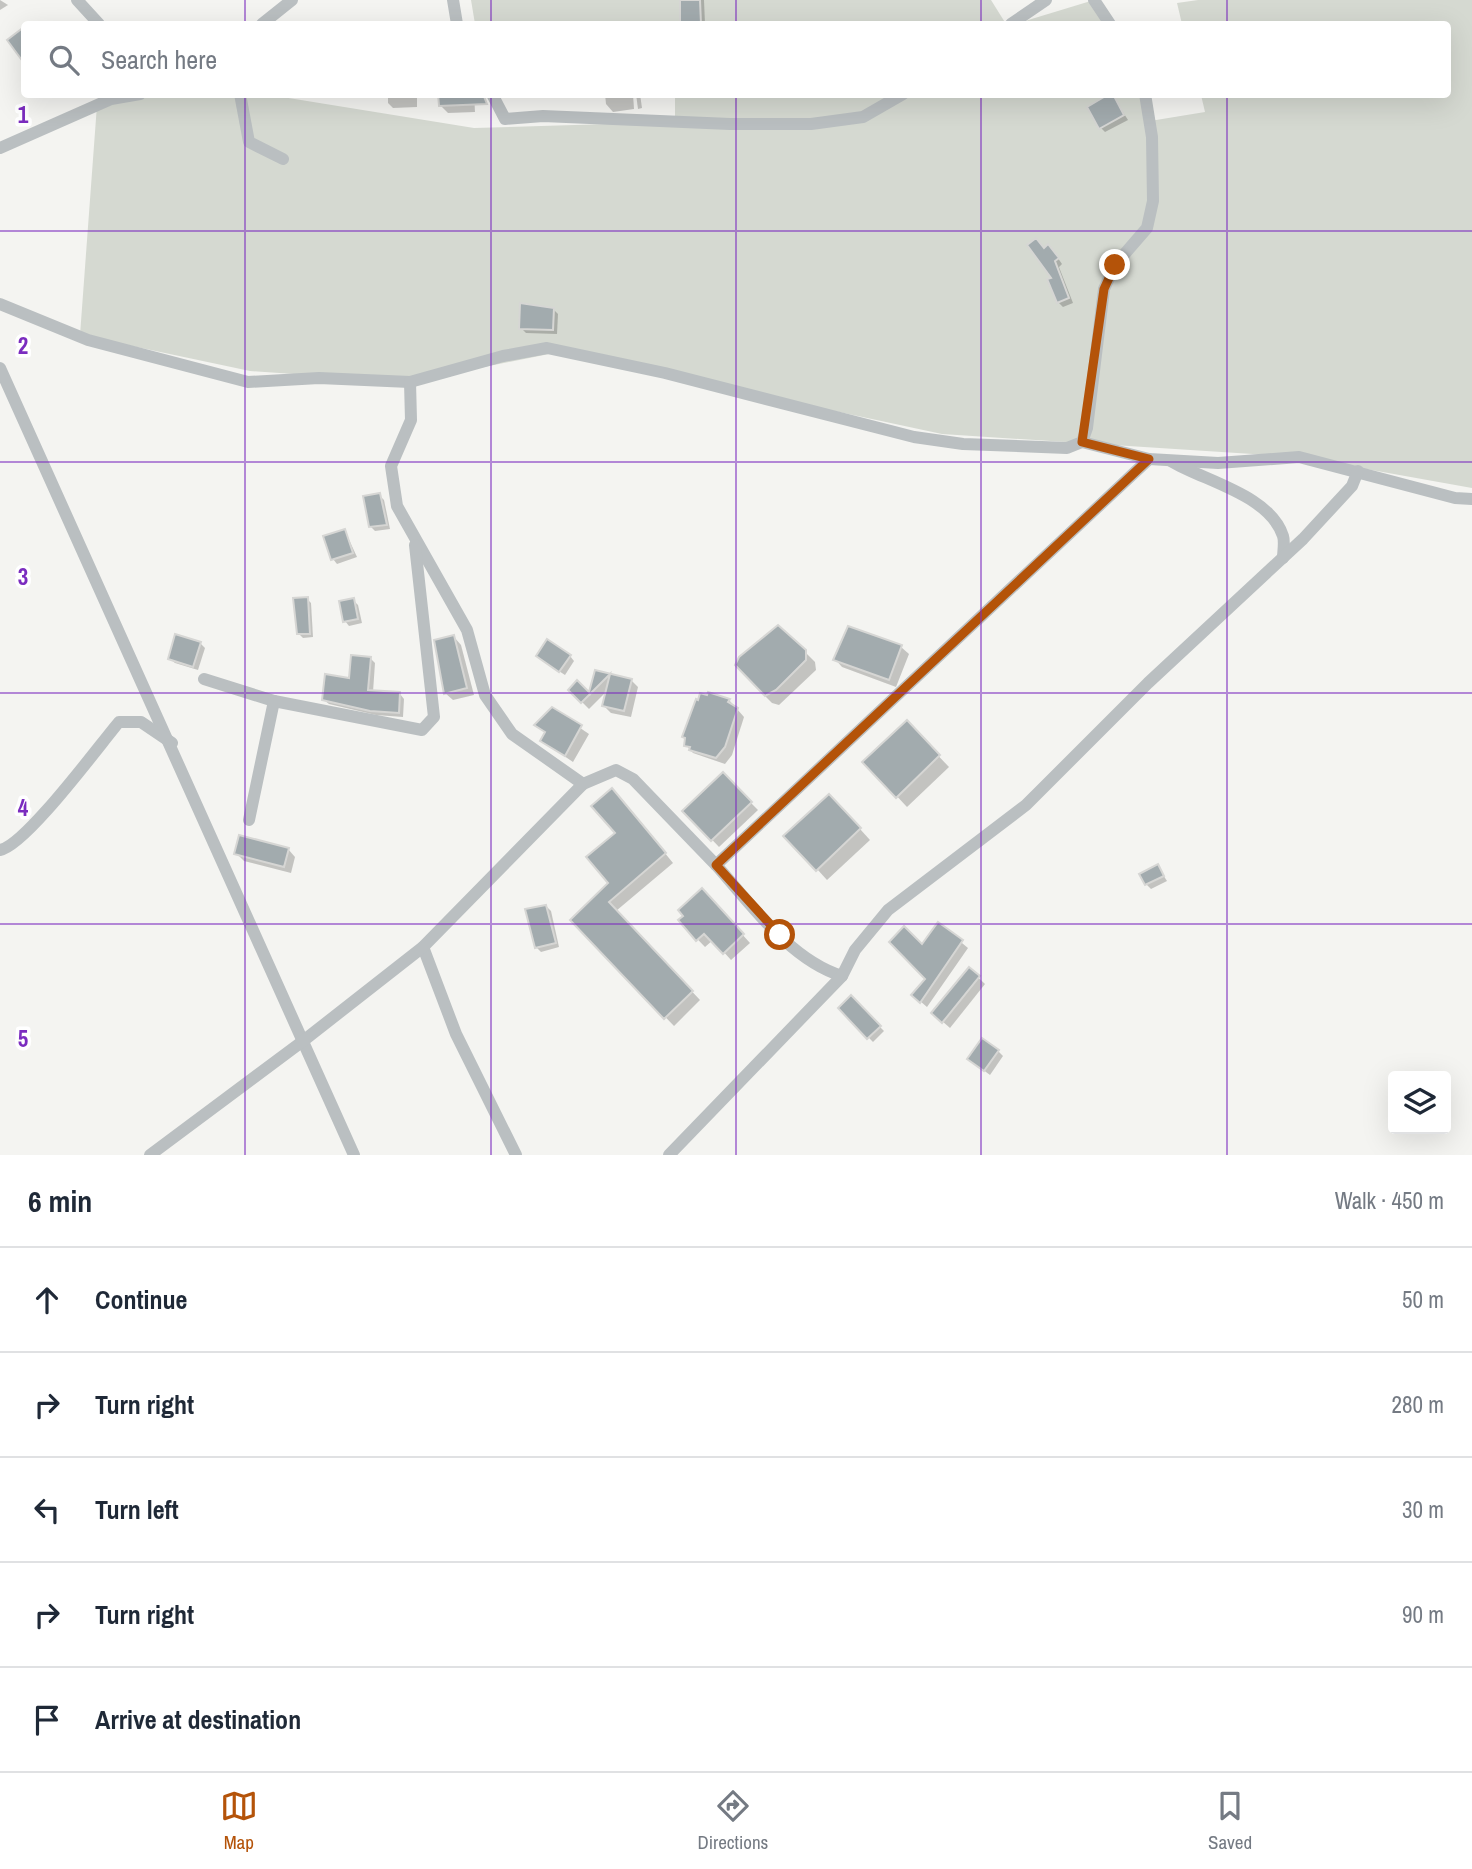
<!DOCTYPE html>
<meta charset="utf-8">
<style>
:root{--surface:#fff;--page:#f2f2f3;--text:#1f2937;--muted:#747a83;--line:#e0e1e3;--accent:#b45309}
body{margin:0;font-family:"Archivo Narrow",sans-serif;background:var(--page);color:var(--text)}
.controls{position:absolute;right:21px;bottom:21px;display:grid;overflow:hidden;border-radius:7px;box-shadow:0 7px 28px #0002}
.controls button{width:63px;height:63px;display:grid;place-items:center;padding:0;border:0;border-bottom:2px solid var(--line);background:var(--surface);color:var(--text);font:35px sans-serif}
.stop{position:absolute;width:21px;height:21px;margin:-16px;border:5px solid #b45309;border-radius:50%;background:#fff}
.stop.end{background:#b45309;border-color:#fff;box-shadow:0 2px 7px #0008}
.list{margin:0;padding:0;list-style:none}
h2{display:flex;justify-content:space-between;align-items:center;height:91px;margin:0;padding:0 28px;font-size:30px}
h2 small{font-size:23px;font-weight:400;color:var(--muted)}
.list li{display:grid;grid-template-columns:46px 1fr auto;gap:21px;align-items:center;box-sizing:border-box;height:105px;padding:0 28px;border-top:2px solid var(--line)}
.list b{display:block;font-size:26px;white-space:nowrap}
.list em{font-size:23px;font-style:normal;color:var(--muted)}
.icon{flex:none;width:38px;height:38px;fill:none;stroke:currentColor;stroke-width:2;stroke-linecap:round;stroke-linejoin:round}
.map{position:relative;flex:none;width:1472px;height:1155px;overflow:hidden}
.search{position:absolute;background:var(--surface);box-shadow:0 7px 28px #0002;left:21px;right:21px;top:21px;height:77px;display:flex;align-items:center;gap:18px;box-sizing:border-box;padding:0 24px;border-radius:7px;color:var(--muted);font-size:26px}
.sheet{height:616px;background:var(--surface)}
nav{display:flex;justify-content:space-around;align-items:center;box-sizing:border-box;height:98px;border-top:2px solid var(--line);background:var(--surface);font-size:19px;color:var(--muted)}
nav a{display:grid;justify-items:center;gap:4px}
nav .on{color:var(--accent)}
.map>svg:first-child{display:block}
.green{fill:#d5d9d1}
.shadow{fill:#0003}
.building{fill:#a2abae;stroke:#d6d6d4;stroke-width:2}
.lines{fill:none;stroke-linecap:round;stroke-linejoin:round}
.minor{stroke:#babfc1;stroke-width:12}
.route{stroke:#b45309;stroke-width:9}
.grid{fill:none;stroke:#7b2cbf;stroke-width:2;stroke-opacity:0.55}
.grid-label{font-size:23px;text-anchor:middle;font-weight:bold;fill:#7b2cbf;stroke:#fff;stroke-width:7;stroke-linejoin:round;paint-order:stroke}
</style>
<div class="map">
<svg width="1472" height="1155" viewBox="0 0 1472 1155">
<rect width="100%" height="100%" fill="#f4f4f1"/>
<g class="green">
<polygon points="471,0 991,0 1006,24 475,24"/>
<polygon points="1094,0 1106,24 1015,24"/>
<polygon points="1198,0 1472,0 1472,488 1299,457 942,434 559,352 410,382 250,371 80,335 97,105 125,95 270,95 474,128 675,122 675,95 1138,94 1150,121 1205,112 1201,95 1448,94 1448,24 1182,24 1177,3"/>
</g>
<g class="shadow">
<polygon points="0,0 8,5 0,10"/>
<polygon points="682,0 704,0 705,24 682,24"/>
<polygon points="388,94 417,94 417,107 393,108 388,103"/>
<polygon points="474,94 475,112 448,113 440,105"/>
<polygon points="605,94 633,94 634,109 613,112 606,104"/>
<polygon points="636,94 640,94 642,108 638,109"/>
<polygon points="1112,95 1128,120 1105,132 1101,128"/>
<polygon points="1044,249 1053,251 1062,264 1059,267 1073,303 1063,307 1058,302"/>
<polygon points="522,305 553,309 558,314 557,334 526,333 521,328"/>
<polygon points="379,495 384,500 390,529 375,531 370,526"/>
<polygon points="345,531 357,557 337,564 333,559"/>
<polygon points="307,599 311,603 313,637 303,638 299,634"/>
<polygon points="353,600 358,605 362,623 349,626 345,621"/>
<polygon points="454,637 461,645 474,695 453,700 445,693"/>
<polygon points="200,643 205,648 198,670 175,663 170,659"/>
<polygon points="901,647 909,654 896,687 842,667 835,659"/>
<polygon points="804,651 815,662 816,670 779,705 772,703 761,692"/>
<polygon points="570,656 574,661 565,675 542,660"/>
<polygon points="371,659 375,663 373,692 400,694 404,699 403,717 376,715 329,704 324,700 351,680"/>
<polygon points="596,672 631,680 638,687 631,717 611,713 604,706 608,690 589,709 570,690 577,683 590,696"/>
<polygon points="729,700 744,717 732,755 725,764 693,753 686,745"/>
<polygon points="552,709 589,734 573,762 542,741 546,734 537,725"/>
<polygon points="907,723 949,767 907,807 865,762"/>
<polygon points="723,775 758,810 719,847 685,811"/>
<polygon points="620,798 673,863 616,911 700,1000 674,1026 572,920 610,883"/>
<polygon points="839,806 870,840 827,880 817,869"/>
<polygon points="288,849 295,857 291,873 244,861 236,853"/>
<polygon points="1158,867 1167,881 1151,889 1146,884"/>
<polygon points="709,898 750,943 731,960 713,940 705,947 680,921"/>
<polygon points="546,906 551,911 559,947 541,952 536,947"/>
<polygon points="939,924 968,948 927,1007 913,995 928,979"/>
<polygon points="969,969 985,984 950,1028 933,1013"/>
<polygon points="851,998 884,1031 873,1042 840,1008"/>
<polygon points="998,1051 1003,1056 990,1075 974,1063"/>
</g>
<g class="building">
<polygon points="680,0 700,0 701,24 680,24"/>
<polygon points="24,27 24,63 7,40"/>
<polygon points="438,94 483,94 487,104 439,106"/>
<polygon points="1109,94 1113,94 1124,115 1099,129 1087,107"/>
<polygon points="1036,238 1044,248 1048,244 1059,258 1055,261 1069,298 1057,303 1047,279 1051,278 1027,245"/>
<polygon points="520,303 554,308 553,330 519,329"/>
<polygon points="380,493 387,525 369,527 363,496"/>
<polygon points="345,529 353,553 331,560 323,536"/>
<polygon points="308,597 310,634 297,634 293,598"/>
<polygon points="354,598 358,619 343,622 339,601"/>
<polygon points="778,625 806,650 806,660 776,690 765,696 735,665 739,657"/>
<polygon points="848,626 902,645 889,680 833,660"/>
<polygon points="175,634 201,642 193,667 168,659"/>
<polygon points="454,635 467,688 444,694 434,640"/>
<polygon points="547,639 571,655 559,672 536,656"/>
<polygon points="351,655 371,657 368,690 400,692 399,713 370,711 322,700 325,674 349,678"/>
<polygon points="595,670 632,679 624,711 602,706 610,674 581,703 568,690 577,680 589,692"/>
<polygon points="708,692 730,699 728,702 738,708 725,747 716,758 689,750 690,747 684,746 685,738 682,737 696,699 698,700 700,693 707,695"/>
<polygon points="552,707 582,725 565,756 540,741 545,732 534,725"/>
<polygon points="907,720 940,755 896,798 862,762"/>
<polygon points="723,772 752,802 711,841 682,811"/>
<polygon points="612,788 666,853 609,902 693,991 664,1019 570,920 608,883 586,857 615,833 591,806"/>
<polygon points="829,794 861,828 816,871 783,836"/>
<polygon points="239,835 289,848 284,867 234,854"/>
<polygon points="1158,864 1164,876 1145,885 1139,874"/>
<polygon points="702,888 744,934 723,954 704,934 696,941 678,920 683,916 678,910"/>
<polygon points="546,905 556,943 535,948 525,909"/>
<polygon points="938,922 963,940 920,1003 911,995 925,979 889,942 904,926 922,944"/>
<polygon points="969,967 980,976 942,1023 931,1013"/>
<polygon points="851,995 881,1026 867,1039 838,1008"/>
<polygon points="982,1038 999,1050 984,1071 967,1059"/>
</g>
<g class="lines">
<g class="minor">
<polyline points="77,0 99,24"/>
<polyline points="453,0 457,24"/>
<polyline points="1094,0 1110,24"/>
<polyline points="262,24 292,0"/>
<polyline points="1011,24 1046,0"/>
<polyline points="240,94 249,142 283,159"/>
<polyline points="492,94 505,119 543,116 730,124 811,124 863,117 903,94"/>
<polyline points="0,148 111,99 140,94"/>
<polyline points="0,304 88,340 248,382 319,378 410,382 503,356 547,348 665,373 914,437 963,444 1067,448 1082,442 1087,428 1104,289 1115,265 1147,228 1153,201 1152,137 1145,94"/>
<polyline points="0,368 354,1155"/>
<polyline points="410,382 411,420 391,466 397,506 467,630 485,695 512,734 583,784"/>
<polyline points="1082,442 1149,459 1218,463 1299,457 1455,498 1472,499"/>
<path d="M1171,461C1204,481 1270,495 1283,536C1285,542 1283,552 1283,558"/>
<polyline points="204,679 274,701"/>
<polyline points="249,820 274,701 422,730 434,717 415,545"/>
<path d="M0,850C25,846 98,747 119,722H141L172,743"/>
<path d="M716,865C751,904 790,960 842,976"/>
<polyline points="423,947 456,1034 516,1155"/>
<polyline points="150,1155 303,1041 423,947 583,784 616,770 633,779 716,865 1149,459"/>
<polyline points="669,1155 842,976 855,950 888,910 1026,805 1148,683 1303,539 1352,486 1358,471"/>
</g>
</g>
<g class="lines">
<polyline class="route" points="780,935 716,865 1149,459 1082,442 1104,289 1115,265"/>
</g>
<path class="grid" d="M245,0V24M491,0V24M736,0V24M981,0V24M1227,0V24M245,94V1155M491,94V1155M736,94V1155M981,94V1155M1227,94V1155M0,231H1472M0,462H1472M0,693H1472M0,924H1472"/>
<g class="grid-label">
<text x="23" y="123">1</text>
<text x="23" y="354">2</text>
<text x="23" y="585">3</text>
<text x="23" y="816">4</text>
<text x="23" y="1047">5</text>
</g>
</svg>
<div class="controls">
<button><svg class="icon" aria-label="layers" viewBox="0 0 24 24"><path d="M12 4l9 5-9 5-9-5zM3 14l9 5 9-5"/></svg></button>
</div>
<div class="stop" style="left:780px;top:935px"></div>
<div class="stop end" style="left:1115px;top:265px"></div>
<div class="search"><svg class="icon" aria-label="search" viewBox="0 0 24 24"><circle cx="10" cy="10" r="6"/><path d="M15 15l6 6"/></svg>Search here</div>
</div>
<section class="sheet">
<h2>6 min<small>Walk · 450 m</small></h2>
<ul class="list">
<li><svg class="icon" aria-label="ahead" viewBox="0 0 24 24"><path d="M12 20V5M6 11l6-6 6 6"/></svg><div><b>Continue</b></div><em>50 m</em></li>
<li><svg class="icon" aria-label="right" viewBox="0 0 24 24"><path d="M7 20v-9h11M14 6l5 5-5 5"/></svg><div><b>Turn right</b></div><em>280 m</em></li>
<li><svg class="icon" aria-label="left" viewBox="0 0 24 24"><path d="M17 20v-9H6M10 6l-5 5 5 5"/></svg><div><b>Turn left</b></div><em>30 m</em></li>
<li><svg class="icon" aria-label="right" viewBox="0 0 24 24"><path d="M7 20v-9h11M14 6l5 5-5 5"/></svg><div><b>Turn right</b></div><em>90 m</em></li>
<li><svg class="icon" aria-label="arrive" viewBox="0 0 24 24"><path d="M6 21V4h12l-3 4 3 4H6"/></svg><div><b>Arrive at destination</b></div></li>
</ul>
</section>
<nav>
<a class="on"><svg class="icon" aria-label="map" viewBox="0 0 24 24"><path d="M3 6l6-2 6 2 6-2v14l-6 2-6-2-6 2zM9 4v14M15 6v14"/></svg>Map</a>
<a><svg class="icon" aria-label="directions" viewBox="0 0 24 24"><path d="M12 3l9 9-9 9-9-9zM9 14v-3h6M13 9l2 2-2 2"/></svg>Directions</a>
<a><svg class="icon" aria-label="saved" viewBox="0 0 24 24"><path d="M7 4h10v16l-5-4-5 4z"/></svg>Saved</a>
</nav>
